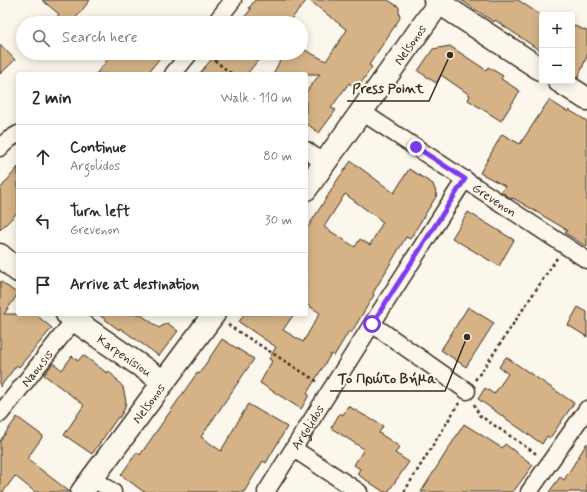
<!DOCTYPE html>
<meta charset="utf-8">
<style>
:root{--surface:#fff;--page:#f2f2f3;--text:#2b2b33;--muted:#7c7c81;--line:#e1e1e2}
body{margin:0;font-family:Mynerve,sans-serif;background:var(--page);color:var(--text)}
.controls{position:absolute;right:12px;top:12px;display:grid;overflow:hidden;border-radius:4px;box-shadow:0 2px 10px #0003}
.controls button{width:36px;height:36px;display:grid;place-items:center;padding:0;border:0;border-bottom:1px solid var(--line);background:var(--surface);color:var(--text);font:20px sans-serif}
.stop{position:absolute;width:12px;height:12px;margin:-9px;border:3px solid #7c3aed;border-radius:50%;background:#fff}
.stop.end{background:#7c3aed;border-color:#fff;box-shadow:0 1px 4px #0008}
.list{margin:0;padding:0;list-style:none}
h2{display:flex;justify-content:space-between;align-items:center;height:52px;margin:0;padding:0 16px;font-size:17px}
h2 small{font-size:13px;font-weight:400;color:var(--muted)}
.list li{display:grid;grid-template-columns:26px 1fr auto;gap:12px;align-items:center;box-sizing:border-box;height:64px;padding:0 16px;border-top:1px solid var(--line)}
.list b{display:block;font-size:15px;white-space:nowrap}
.list p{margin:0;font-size:13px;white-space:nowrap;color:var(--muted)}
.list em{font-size:13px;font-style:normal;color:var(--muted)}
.icon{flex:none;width:22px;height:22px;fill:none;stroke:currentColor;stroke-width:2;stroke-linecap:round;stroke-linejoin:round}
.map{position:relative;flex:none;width:587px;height:492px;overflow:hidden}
.search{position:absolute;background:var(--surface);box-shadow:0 2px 10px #0003;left:16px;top:16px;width:292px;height:44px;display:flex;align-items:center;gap:10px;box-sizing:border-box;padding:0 14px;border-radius:22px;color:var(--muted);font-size:15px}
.panel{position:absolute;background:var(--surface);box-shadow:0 2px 10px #0003;left:16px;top:72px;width:292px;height:244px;border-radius:4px}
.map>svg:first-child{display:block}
.building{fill:#d5b387;stroke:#3b2a1e;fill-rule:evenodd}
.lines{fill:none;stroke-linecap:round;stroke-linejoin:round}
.street-casing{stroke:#3b2a1e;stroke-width:19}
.secondary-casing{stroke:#3b2a1e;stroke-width:25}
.path{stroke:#3b2a1e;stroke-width:2.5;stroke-dasharray:3 3;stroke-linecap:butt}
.street{stroke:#fbf7ec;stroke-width:16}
.secondary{stroke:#fbf7ec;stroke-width:22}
.route{stroke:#7c3aed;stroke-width:5}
.labels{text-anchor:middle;stroke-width:4;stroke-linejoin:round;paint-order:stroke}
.street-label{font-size:13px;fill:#3b2a1e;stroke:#fbf7ec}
.leader{fill:none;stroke:#3b2a1e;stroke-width:1.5}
.callout-dot{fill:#3b2a1e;stroke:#fbf7ec;stroke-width:1.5}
.callout-label{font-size:14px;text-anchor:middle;font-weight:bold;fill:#3b2a1e;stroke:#fbf7ec;stroke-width:4;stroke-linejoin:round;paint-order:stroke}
</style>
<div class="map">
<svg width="587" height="492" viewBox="0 0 587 492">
<rect width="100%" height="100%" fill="#fbf7ec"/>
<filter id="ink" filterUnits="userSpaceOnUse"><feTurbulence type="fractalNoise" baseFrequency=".025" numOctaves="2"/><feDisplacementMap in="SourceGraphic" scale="8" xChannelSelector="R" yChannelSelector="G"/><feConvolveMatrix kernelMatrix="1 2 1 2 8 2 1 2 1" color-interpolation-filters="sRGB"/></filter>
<g filter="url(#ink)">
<g class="building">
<polygon points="42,0 90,0 72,23 52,23 59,14"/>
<polygon points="255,0 307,0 288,23 240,23 251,9 249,8"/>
<polygon points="309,0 388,0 399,7 399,12 400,18 369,65 372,67 357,89 349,83 331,108 336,110 319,133 306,123 306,92 320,74 273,74 284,53 301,53 301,48 326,61 347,30"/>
<polygon points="461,0 518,0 542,16 542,52 495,20 494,22"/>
<polygon points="572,25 587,31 587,56 578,78 572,74"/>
<polygon points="0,44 15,60 0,74"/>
<polygon points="450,46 486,70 488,67 503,76 501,79 520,91 501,121 468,100 470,95 441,75 436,83 418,71 433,49"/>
<polygon points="113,53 164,53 147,74 96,74"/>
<polygon points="217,53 264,53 247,74 199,74"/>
<polygon points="549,100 568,112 569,110 587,121 587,247 565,233 567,230 513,198 512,199 501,192 505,186 480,173 502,134 520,144"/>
<path d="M351,161L394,193L409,169L433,184L437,195L410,239L406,237L373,293L374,295L351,333L349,331L334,356L331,354L307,393L309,395L301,409L260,383L272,361L269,359L276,347L239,322L244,314H294L283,330L303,342L320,313L306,304V230L334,186H333ZM345,194L383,222L370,245L360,239L355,247L324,227Z"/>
<polygon points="18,167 18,212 0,230 0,189"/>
<polygon points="468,212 514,240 499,266 452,238"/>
<polygon points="0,281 18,294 4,314 35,314 52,328 19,367 17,365 0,387"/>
<polygon points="468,307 494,323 466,367 441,350"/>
<polygon points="578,307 587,312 587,337 568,325"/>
<polygon points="98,314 140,314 159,328 167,323 178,331 159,356 120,328 119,330"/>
<polygon points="222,339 254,359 201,437 221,451 248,404 287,427 266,463 263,461 244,492 144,492 121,475 137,452 140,455 197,373 199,374"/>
<polygon points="83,355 107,373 109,371 123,387 126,402 124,410 119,418 118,417 92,454 64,435 84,405 44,375 53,363 62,370 72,356 78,361"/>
<polygon points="506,357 574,403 550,438 547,436 542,444 478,399 485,388 494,394 508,374 499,367"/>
<polygon points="348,406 383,426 379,433 400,447 395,453 409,462 388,492 384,492 357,474 360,469 354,465 364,449 331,428 340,413 343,415"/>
<polygon points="17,417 43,436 27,459 70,492 35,492 15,476 3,492 0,492 0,441"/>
<polygon points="464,424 502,448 505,444 533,465 513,492 421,492"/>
<polygon points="587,443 587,492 549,492 560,477 564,480"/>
</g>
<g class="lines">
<defs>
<g id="street">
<polyline points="215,23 233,0"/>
<polyline points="173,74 190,53"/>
<path id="s1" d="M362,112L587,260"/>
<polyline points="0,148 8,140 18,134"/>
<polyline points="306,150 325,164"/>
<polyline points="372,324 467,391"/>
<path id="s2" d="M0,414L74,320"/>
<polyline points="294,449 359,492"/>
<polyline points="93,478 113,492"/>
<path id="s3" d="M266,492L372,324L465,179"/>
<polyline points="529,492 587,409"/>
</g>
<g id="secondary">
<polyline points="435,0 542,70"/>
<polyline points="559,81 587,99"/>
<path id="s4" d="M306,189L439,3"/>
<polyline points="0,255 18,271"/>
<path id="s5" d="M67,314L74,320L164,382"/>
<path id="s6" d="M82,492L214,314"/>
</g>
</defs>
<use href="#street" class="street-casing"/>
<use href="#secondary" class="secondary-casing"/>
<g class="path">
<polyline points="205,53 232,74"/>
<polyline points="228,325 318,382"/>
<polyline points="475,380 484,368 557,258"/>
<polyline points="474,404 479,415 538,455"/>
<polyline points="404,492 459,403"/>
</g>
<use href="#street" class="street"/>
<use href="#secondary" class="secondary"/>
</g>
</g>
<g class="lines" filter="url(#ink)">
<polyline class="route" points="372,324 465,179 416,147"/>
</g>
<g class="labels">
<g class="street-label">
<text dy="5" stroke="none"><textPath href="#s4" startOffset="178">Nelsonos</textPath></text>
<text dy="5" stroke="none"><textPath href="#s1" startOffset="159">Grevenon</textPath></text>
<text dy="5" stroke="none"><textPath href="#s5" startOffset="71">Karpenisiou</textPath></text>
<text dy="5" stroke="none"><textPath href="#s2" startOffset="59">Naousis</textPath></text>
<text dy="5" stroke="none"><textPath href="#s6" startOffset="111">Nelsonos</textPath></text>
<text dy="5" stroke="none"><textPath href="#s3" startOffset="77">Argolidos</textPath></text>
</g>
</g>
<path class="leader" d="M450 55L429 101H347M467 337L445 391H330"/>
<g class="callout-dot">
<circle cx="450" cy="55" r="4"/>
<circle cx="467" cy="337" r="4"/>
</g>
<g class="callout-label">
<text x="388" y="93">Press Point</text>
<text x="387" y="383">Το Πρώτο Βήμα</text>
</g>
</svg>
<div class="controls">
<button>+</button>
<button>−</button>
</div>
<div class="stop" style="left:372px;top:324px"></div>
<div class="stop end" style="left:416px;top:147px"></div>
<div class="search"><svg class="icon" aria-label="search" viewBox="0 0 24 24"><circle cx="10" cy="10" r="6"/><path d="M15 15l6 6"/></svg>Search here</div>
<section class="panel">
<h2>2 min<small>Walk · 110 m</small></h2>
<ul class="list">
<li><svg class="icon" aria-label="ahead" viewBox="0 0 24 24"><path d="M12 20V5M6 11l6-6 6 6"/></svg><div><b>Continue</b><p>Argolidos</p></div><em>80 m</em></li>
<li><svg class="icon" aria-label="left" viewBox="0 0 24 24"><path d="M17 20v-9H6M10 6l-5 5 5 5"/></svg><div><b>Turn left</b><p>Grevenon</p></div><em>30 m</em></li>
<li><svg class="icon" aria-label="arrive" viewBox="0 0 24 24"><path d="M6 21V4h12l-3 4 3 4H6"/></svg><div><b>Arrive at destination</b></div></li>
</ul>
</section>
</div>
